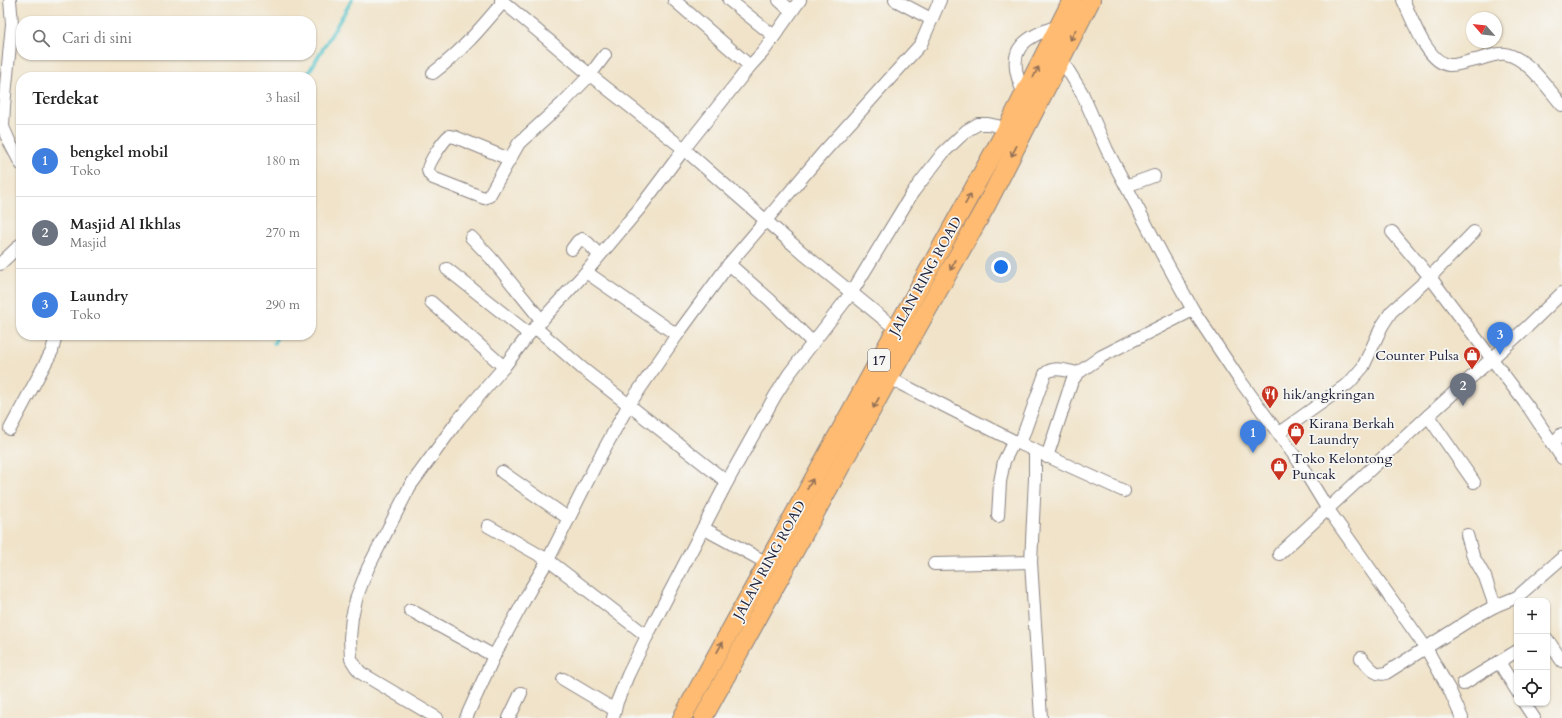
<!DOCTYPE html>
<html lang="id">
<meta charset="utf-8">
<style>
:root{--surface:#fff;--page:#f6f6f6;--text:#222;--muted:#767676;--line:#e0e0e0;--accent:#0f766e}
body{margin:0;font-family:Cardo,serif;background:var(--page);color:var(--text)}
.controls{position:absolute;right:12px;bottom:12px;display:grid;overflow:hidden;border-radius:8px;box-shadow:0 1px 3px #0004}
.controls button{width:36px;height:36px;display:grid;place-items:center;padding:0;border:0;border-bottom:1px solid var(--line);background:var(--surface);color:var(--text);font:20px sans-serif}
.compass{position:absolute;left:1466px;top:12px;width:36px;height:36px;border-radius:50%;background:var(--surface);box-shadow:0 1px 3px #0004;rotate:298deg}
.you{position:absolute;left:1001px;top:267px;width:14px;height:14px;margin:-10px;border:3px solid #fff;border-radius:50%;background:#1a73e8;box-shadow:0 0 0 6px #1a73e833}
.badge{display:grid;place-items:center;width:26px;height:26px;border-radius:50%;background:var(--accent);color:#fff;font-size:13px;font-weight:700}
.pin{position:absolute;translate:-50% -33px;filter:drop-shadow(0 1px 2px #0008)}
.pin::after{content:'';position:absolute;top:21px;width:14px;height:12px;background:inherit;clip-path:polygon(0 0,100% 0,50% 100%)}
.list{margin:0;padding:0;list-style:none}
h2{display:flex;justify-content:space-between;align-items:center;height:52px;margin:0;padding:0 16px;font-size:17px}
h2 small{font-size:13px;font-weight:400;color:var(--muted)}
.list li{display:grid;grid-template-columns:26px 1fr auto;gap:12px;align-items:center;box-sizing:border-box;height:72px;padding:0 16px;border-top:1px solid var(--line)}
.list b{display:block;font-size:15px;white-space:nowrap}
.list p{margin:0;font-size:13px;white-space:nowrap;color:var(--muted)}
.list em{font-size:13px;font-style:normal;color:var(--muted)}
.icon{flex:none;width:22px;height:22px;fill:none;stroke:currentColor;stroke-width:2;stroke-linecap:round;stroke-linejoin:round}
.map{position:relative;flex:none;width:1562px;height:718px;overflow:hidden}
.search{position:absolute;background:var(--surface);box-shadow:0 1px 3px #0004;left:16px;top:16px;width:300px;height:44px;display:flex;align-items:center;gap:10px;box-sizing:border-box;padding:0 14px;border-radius:16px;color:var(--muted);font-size:15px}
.panel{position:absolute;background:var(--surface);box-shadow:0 1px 3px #0004;left:16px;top:72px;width:300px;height:268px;border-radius:16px}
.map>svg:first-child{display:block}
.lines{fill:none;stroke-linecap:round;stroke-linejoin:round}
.stream{stroke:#56c4cc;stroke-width:3.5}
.minor-casing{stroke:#898282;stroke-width:14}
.highway-casing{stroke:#898282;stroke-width:20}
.minor{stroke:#fff;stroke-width:12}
.highway{stroke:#febb71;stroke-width:18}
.oneway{stroke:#906e56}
.labels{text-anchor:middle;stroke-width:3.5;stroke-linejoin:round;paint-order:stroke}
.shield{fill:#f6f6f2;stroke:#626272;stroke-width:1}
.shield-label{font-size:13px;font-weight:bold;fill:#22223b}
.street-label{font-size:14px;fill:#22223b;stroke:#f6f6f2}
.poi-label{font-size:14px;fill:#22223b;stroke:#f6f6f2;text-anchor:start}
</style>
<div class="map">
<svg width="1562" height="718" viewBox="0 0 1562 718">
<rect width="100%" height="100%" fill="#f6f6f2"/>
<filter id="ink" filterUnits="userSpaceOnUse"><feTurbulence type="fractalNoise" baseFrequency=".025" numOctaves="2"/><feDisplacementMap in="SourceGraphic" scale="8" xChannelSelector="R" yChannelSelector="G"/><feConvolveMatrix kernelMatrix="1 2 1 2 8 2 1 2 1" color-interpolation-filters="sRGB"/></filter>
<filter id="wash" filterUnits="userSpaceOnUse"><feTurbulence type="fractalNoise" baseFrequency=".012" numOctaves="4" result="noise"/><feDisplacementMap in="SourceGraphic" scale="16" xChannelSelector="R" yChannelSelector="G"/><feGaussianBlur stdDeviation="0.9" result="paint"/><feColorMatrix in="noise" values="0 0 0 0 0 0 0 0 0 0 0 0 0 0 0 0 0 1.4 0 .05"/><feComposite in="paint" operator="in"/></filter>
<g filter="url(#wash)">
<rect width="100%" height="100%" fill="#f0e3c9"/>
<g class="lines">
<g class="stream">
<polyline points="306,77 352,0"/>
<polyline points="274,343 278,335"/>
</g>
</g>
</g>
<g filter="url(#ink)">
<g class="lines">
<defs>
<g id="minor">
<polyline points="10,0 12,24 4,106 3,127 10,143 21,164"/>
<polyline points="501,0 590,75 684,149 804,254 896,329"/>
<polyline points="674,0 750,66"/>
<polyline points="729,0 774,36"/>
<polyline points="779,0 791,11"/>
<polyline points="895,0 931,19"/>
<path d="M1403,0C1412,18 1427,63 1449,65C1457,66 1468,61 1476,60C1485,58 1498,52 1506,54C1529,59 1548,89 1562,105"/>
<polyline points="1060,61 1066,67 1082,93 1107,150 1164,258 1193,310 1239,379 1299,462 1327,508 1426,648 1450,691 1462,718"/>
<path d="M433,73C462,51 480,29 503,2"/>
<path d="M1024,94C1005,53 1018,38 1059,26"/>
<path d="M509,159L455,137L449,136C443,141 429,162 428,169C428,173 430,175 433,178L484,198L489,196L519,143L562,104L590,75L605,55"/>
<polyline points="1126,186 1154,176"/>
<polyline points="1392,232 1430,277 1529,408 1562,458"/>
<polyline points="471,237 491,258 542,321"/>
<polyline points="572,249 578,241 582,239 588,243 599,255"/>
<polyline points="0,264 21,244"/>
<polyline points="729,264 770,300 812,342"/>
<polyline points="447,269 529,334"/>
<polyline points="586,272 677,335"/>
<polyline points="431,302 504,367"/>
<polyline points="536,328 583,369 727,482"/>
<polyline points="889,378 1014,441 1124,491"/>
<polyline points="1428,416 1474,482"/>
<polyline points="10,429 52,351 56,335"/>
<polyline points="1279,433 1349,383 1363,367 1382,326 1391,312 1430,277 1474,232"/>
<path d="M1020,444L1045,374C1053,365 1067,371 1078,373"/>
<polyline points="1552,444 1562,434"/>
<polyline points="1035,451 1035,478 1031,562 1041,718"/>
<polyline points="1047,457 1072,381 1078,373 1102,356 1193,310"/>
<polyline points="502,472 568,518"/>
<polyline points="998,516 1000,482 1004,461 1014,441"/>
<polyline points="488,526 548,560 647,636"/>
<polyline points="703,528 767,563"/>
<polyline points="1467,535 1473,556 1485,577 1495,606"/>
<polyline points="1279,554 1428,416 1526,328 1562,293"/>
<polyline points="934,564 1031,562"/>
<polyline points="410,610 494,656"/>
<polyline points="1547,639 1562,661"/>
<path d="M1361,658C1368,665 1375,677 1386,673L1473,618L1495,606L1517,597L1562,558"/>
<polyline points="1499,662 1517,691"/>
<polyline points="563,679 615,710"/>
<polyline points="1463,684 1517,651"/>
<polyline points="1524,703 1534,718"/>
<polyline points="437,718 361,673 356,667 351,659 350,638 352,617 357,596 368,568 410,486 459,419 504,367 529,334 586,272 639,209 684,149 750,66 763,52 800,0"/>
<polyline points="466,718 494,656 531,588 548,560 596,464 628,406 677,335 729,264 822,154 921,44 940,0"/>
<polyline points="509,718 521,693"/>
<polyline points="613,718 617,702 628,675 647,636 727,482 775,396 789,374 852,292 913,192 943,153 966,131 978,124 988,124 1007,128"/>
</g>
<g id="highway">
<polyline points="682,718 1007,128 1072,0"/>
<polyline points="703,718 889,378 987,204 1091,0"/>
</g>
</defs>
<use href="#minor" class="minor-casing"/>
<use href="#highway" class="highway-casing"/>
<use href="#minor" class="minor"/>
<use href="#highway" class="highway"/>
</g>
<defs><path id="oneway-shaft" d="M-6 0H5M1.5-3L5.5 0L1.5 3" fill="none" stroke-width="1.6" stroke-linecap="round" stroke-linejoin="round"/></defs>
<g class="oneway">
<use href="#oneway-shaft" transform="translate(1073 35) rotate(117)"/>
<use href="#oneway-shaft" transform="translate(1036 72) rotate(-63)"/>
<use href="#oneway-shaft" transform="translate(1014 151) rotate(117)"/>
<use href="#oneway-shaft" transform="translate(968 199) rotate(-61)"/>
<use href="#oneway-shaft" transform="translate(953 265) rotate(119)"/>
<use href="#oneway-shaft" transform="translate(876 403) rotate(119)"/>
<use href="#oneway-shaft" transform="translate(810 484) rotate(-61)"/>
<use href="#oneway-shaft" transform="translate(720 647) rotate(-61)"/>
</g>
</g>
<defs>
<symbol id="shop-pin" viewBox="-11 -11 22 30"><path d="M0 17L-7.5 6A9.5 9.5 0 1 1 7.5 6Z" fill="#c8321e" stroke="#f6f6f2"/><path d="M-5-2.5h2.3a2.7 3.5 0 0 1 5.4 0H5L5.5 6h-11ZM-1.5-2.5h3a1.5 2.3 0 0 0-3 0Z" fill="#fff"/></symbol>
<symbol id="restaurant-pin" viewBox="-11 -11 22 30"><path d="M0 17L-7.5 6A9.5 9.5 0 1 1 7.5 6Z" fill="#c8321e" stroke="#f6f6f2"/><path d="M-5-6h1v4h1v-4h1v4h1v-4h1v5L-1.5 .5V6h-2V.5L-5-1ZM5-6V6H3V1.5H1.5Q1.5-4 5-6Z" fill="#fff"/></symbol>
</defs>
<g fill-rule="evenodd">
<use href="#shop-pin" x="1462" y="345" width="20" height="27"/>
<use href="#restaurant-pin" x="1260" y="384" width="20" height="27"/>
<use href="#shop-pin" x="1286" y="421" width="20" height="27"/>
<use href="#shop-pin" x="1269" y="456" width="20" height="27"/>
</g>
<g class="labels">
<rect class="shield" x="868" y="349" width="22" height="22" rx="3"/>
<g class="shield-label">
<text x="879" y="365">17</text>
</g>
<g class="street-label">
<text transform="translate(925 276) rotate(-61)" y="5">JALAN RING ROAD</text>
<text transform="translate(769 560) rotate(-61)" y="5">JALAN RING ROAD</text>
</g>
<g class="poi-label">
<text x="1459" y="360" text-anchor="end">Counter Pulsa</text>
<text x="1283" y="399">hik/angkringan</text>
<text x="1309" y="428">Kirana Berkah<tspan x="1309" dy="16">Laundry</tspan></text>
<text x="1292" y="463">Toko Kelontong<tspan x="1292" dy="16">Puncak</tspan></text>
</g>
</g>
</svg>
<div class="controls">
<button>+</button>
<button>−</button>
<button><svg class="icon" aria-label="locate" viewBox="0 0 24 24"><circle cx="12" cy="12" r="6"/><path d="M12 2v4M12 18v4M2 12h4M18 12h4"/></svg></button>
</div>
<svg class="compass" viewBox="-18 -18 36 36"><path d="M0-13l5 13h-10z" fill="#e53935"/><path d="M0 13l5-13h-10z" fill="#767676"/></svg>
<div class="you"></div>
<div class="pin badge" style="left:1253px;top:453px;background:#3f7fe0">1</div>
<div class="pin badge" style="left:1463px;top:406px;background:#6b7280">2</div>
<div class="pin badge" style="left:1500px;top:355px;background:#3f7fe0">3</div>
<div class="search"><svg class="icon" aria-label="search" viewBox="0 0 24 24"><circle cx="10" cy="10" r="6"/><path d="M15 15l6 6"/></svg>Cari di sini</div>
<section class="panel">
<h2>Terdekat<small>3 hasil</small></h2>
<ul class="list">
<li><span class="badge" style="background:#3f7fe0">1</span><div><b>bengkel mobil</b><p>Toko</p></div><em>180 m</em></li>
<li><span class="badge" style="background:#6b7280">2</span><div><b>Masjid Al Ikhlas</b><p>Masjid</p></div><em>270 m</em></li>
<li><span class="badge" style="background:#3f7fe0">3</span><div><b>Laundry</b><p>Toko</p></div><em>290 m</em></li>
</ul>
</section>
</div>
